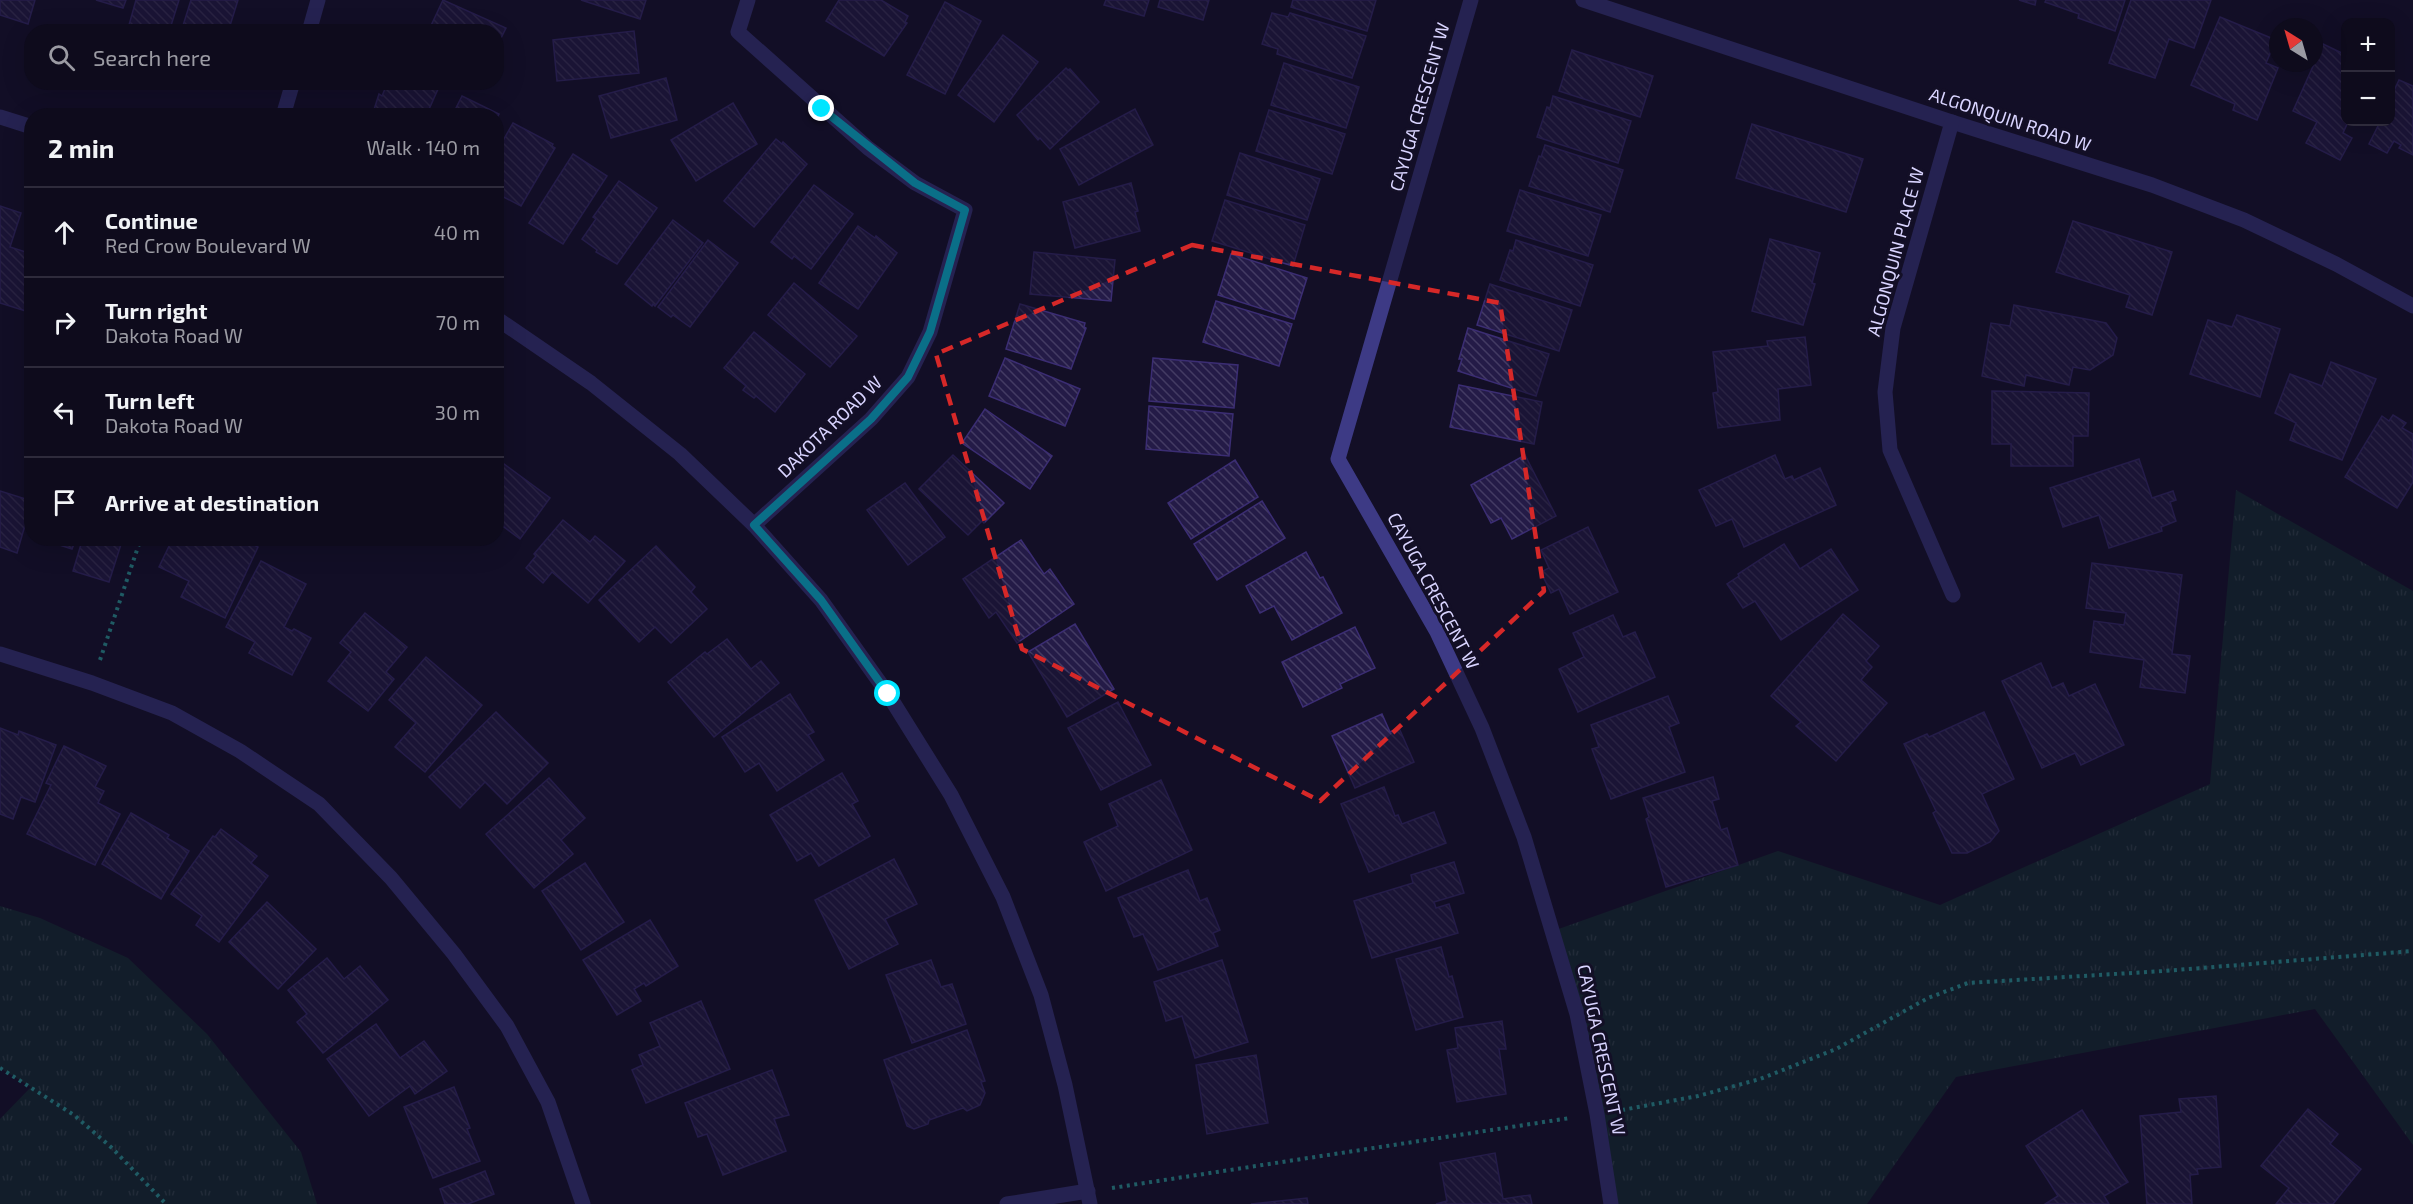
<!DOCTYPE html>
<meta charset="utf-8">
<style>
:root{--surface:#0e0b1c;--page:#1c1929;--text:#f1f3f6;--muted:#9b9ba3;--line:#2e2b3b}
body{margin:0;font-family:"Exo 2",sans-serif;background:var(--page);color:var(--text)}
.controls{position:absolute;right:18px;top:18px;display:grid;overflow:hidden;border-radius:12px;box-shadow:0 6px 24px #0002}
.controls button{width:54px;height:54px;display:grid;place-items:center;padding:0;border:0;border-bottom:2px solid var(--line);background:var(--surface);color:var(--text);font:30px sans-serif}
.compass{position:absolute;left:2269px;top:18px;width:54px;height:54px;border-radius:50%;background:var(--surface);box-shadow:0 6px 24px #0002;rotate:323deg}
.stop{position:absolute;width:18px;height:18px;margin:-14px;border:4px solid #00e5ff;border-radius:50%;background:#fff}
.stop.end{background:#00e5ff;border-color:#fff;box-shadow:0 2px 6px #0008}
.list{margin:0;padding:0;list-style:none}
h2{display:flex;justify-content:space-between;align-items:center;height:78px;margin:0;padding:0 24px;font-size:26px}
h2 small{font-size:20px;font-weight:400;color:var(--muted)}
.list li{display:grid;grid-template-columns:39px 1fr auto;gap:18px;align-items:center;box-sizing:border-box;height:90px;padding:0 24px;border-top:2px solid var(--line)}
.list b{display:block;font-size:22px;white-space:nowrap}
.list p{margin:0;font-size:20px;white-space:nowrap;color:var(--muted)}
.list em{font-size:20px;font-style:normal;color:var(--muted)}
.icon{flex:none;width:33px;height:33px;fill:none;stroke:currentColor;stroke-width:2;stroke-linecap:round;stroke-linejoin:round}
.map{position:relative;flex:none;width:2413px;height:1204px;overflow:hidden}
.search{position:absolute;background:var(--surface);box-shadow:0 6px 24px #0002;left:24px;top:24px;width:480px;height:66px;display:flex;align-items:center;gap:15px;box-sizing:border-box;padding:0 21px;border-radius:24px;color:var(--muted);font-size:22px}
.panel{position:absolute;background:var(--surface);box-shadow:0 6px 24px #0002;left:24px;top:108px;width:480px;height:438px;border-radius:24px}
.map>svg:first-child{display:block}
.park{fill:url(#park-tufts)}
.building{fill:url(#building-back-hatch);stroke:#3b2d73;stroke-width:1.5}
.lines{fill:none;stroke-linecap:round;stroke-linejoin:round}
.path{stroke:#2fb8b0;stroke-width:4;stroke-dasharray:3 4.5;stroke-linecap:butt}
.minor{stroke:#3d3a85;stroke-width:15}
.tertiary{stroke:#3d3a85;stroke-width:15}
.route{stroke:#00e5ff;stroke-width:8}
.marked{fill:none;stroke:#d62828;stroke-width:4.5;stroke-dasharray:12 8;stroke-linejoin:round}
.labels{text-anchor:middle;stroke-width:6;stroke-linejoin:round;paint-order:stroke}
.street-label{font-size:18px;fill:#d9d4ff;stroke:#130f26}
</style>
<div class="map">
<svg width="2413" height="1204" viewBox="0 0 2413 1204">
<defs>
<pattern id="park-tufts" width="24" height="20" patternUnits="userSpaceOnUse" patternTransform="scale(1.5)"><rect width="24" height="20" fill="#12302f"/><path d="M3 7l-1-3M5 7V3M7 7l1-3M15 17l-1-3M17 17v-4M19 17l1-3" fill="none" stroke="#344d4e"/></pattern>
<pattern id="building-back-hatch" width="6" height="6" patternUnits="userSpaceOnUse" patternTransform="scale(1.5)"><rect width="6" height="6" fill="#241b47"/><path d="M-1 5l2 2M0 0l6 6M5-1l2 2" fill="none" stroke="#433b63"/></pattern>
</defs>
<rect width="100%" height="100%" fill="#130f26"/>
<g class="park">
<polygon points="2236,490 2413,591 2413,1145 2315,1009 1956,1077 1867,1204 1611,1204 1553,931 1778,851 1940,905 2210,784"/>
<polygon points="0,906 40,918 128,958 207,1034 301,1152 317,1204 0,1204 0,1119 31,1087 0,1068"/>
</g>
<g class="building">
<polygon points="0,0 35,0 28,24 0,15"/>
<polygon points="96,0 126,0 123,8"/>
<polygon points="136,0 179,0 169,32 134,32 135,27 129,25"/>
<polygon points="191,0 238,0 228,32 181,32"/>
<polygon points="443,0 506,28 496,48 496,32 428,32"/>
<polygon points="581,0 646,0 640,19"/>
<polygon points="839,0 881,0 908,16 905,22 907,23 884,56 826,21"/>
<polygon points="1106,0 1149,0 1144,16 1104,5"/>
<polygon points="1160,0 1209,0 1203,20 1158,7"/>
<polygon points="1293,0 1376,0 1367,31 1291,7"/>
<polygon points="2019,0 2036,0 2035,5"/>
<polygon points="2046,0 2125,0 2115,31 2078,18 2079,14 2045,2"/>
<polygon points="2131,0 2211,0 2194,48 2169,39 2155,78 2109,63"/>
<polygon points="945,2 981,21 945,94 907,75"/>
<polygon points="1272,13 1288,17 1290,13 1366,36 1352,78 1277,54 1278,49 1262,44"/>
<polygon points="2220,17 2276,40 2266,63 2278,68 2257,120 2233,110 2235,104 2191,85"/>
<polygon points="634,31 639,73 557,81 553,40"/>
<polygon points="1003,35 1038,62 994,122 958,95"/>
<polygon points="2323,44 2346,55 2346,122 2348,122 2343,133 2352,138 2340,160 2306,143 2317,122 2293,111"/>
<polygon points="1572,50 1653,76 1640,117 1559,91"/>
<polygon points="1284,63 1359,87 1346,128 1271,105"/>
<polygon points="1066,68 1068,70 1070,69 1099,102 1050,149 1040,138 1038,140 1017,115"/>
<polygon points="666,78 677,120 611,138 599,96"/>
<polygon points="2399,80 2413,86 2413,155 2399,148 2401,145 2394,141 2387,153 2369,144 2380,122 2390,122 2390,99"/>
<polygon points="388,82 423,82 438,89 426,116 372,116 379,94 382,96"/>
<polygon points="462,96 499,114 496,119 496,116 452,116"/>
<polygon points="1553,96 1631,121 1618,163 1537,137 1547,107 1550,108"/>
<polygon points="733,103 757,144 696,181 671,140"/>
<polygon points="1135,109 1153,145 1079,185 1060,149"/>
<polygon points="1269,110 1345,134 1332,174 1256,151"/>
<polygon points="513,123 553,144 552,146 555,148 521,206 496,193 496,153"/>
<polygon points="1752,124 1863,159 1846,212 1736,178"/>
<polygon points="776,139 782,144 783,142 807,164 754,227 724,201"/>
<polygon points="1545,145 1623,170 1610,212 1529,186 1539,156 1541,157"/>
<polygon points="1240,153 1320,179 1307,220 1227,195"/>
<polygon points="573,154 607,176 563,244 529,223"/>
<polygon points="619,181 657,208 617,264 596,252 597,250 582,239 596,219 593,217"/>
<polygon points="1131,183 1138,211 1135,212 1140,231 1075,248 1063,202"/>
<polygon points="814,185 853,214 811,269 794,256 792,259 771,242"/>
<polygon points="1520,190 1601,215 1588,256 1507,231"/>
<polygon points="1225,200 1305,225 1293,266 1212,241"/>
<polygon points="0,206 21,213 10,247 32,254 32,305 29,312 0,303"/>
<polygon points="673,220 703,243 655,306 653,304 652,306 625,284"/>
<polygon points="2073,221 2172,252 2152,315 2126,307 2130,295 2056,272"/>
<polygon points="858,226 875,238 876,236 897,253 858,309 819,283"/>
<polygon points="1770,239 1820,253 1812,283 1815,284 1803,325 1752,311"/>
<polygon points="708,240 738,263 690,327 673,315 671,317 658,307"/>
<polygon points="1516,240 1593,265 1580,306 1500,280 1510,250 1513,251"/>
<polygon points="1034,252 1115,260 1111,301 1030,294"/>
<polygon points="1231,254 1307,278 1294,319 1218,295"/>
<polygon points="794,283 857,336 830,367 768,315"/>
<polygon points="1490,284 1572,310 1559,351 1477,325"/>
<polygon points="1216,301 1292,324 1279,366 1203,342"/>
<polygon points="1020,304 1085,323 1084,327 1086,328 1071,369 1006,349"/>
<polygon points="2014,305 2106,323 2117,338 2113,355 2090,370 2073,367 2069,385 2026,375 2024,386 1982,376 1991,323 2010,326"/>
<polygon points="2237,315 2280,329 2260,397 2190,374 2208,320 2232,327"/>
<polygon points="1468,328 1549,354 1536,396 1458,371 1462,359 1459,359"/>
<polygon points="754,332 805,374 775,412 756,396 754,398 743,390 746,386 724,368"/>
<polygon points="1805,337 1811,385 1778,389 1780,420 1718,428 1713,393 1718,392 1713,352 1768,346 1767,341"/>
<polygon points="1005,358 1080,389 1065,426 989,396"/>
<polygon points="1153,358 1238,365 1234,408 1149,401"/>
<polygon points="2331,362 2376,379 2342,460 2290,440 2296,423 2275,413 2290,374 2322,386"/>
<polygon points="1459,385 1542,402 1534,444 1450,427"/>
<polygon points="1992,391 2089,393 2088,436 2073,436 2073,466 2011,466 2011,444 1992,444"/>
<polygon points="1149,406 1233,414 1229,456 1146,449"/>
<polygon points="985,409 1052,456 1030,489 962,443"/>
<polygon points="2393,415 2406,423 2402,428 2413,434 2413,482 2397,508 2345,477 2382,416 2389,421"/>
<polygon points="953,455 1004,503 984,523 982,521 968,535 919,489"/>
<polygon points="1525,455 1556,516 1512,539 1501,518 1491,523 1471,485"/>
<polygon points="1775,455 1785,479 1792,476 1794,480 1820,468 1836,505 1744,547 1732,519 1716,526 1699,490"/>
<polygon points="496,458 550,498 520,539 496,521"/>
<polygon points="2139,459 2152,498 2173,491 2176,500 2170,502 2176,521 2161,527 2162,531 2109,548 2099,515 2063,527 2050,488"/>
<polygon points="1235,460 1258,497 1191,539 1168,503"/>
<polygon points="905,483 945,537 908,565 867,510"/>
<polygon points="0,491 32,501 17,553 0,547"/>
<polygon points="1262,501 1285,538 1217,580 1194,544"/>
<polygon points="563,520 590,542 595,536 625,561 588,603 552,572 543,583 526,568 536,556 534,554"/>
<polygon points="1588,527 1618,592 1570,614 1559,589 1551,593 1541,572 1549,568 1541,550"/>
<polygon points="38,538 123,538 109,582 73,571 82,541 76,539 72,549"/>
<polygon points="173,538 241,538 258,547 225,618 181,597 189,581 159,567"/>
<polygon points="1021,540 1044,574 1050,569 1074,604 1017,643 996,612 989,618 963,579"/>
<polygon points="1784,544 1800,569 1831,549 1858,590 1781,640 1755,601 1743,608 1727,584 1739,576 1738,574"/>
<polygon points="656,546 695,587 691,592 707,609 671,643 655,627 639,642 599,600"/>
<polygon points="1306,552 1320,578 1323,577 1342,613 1292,640 1274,606 1260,613 1246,586"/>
<polygon points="261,561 306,584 284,627 292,631 294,629 311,638 292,675 249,653 255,642 226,627"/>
<polygon points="2092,563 2182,575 2172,654 2190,656 2185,693 2140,687 2144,660 2090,652 2094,621 2124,625 2126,613 2086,608"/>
<polygon points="365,613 407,647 386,672 394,679 368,711 328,681 351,652 340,643"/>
<polygon points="1843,614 1879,646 1866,661 1872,667 1861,680 1887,703 1836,761 1796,726 1801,722 1771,696"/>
<polygon points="1613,615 1623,637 1635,632 1655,677 1578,712 1559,669 1584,657 1573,633"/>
<polygon points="1075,624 1114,689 1067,717 1028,652"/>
<polygon points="1355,627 1375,668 1340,684 1342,688 1303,707 1282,662"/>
<polygon points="727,639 751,669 761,661 779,683 714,737 668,682 705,652 707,654"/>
<polygon points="426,657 482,705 425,772 395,747 416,723 389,700"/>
<polygon points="2041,663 2052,688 2063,683 2069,696 2095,684 2124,745 2081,765 2075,753 2042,768 2002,681"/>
<polygon points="790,694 814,732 808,735 824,760 777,791 759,763 745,772 722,737"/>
<polygon points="1668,696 1679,723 1669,727 1685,772 1611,799 1592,749 1599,747 1591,725"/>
<polygon points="1118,702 1151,765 1101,790 1068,728"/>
<polygon points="496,712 548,763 507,804 485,782 460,808 429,777"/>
<polygon points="1984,712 2014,779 1982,794 1999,831 1990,842 1967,853 1952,853 1933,813 1936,811 1904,744 1927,734 1929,737"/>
<polygon points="1382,714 1390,732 1399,728 1414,762 1355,788 1332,736"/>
<polygon points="0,728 18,735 19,731 56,745 35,802 21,797 13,819 0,814"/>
<polygon points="64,746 106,766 95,787 104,791 98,803 120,814 95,865 27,834 51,785 46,783"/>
<polygon points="842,773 858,801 852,804 870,836 819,866 811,853 797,861 770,815"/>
<polygon points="1713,777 1719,799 1712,801 1721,830 1727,828 1738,865 1666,887 1646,819 1649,817 1643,798"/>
<polygon points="549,778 585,818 561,840 573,854 534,888 486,834"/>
<polygon points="1161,780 1192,850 1106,891 1084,842 1118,826 1109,804"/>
<polygon points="1384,787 1395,816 1398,815 1402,824 1434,812 1446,843 1369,872 1341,804"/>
<polygon points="131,813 169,835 167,838 189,851 161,899 102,864"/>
<polygon points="221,829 257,856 251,863 268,876 219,942 196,925 202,916 171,894 213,836 215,837"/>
<polygon points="894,859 917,904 885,919 898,944 849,969 815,900"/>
<polygon points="1454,862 1464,893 1434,902 1436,908 1449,904 1458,933 1372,958 1354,901 1413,883 1411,875"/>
<polygon points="585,863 624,922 581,950 542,891"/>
<polygon points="1188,870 1200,901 1207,898 1220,930 1213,933 1218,946 1158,970 1143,934 1134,937 1118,898"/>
<polygon points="267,902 316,949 278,989 229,942"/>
<polygon points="650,920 678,966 646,986 644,983 634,989 641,1001 617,1015 583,960"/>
<polygon points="1441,947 1449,977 1452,976 1463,1017 1416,1030 1396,959"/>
<polygon points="327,958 344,979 360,966 388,1000 323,1053 297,1022 307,1014 288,990"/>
<polygon points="931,960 941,987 952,984 966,1024 912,1043 886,975"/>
<polygon points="1222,960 1248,1042 1195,1058 1182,1016 1166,1021 1154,982"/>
<polygon points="701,1001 730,1069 646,1103 632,1070 643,1065 639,1055 660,1046 650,1023"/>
<polygon points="1502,1021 1506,1049 1499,1049 1506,1094 1457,1102 1447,1050 1458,1048 1455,1028"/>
<polygon points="376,1024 400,1058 424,1041 447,1071 415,1094 410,1086 369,1116 327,1059"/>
<polygon points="967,1030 985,1081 981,1082 985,1093 980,1105 967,1111 963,1108 929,1120 928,1124 914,1129 907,1126 884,1060"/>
<polygon points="1256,1055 1268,1123 1207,1134 1196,1065"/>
<polygon points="772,1070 789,1115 774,1119 786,1151 723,1175 707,1134 698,1137 685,1103"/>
<polygon points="454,1087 470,1128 467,1129 480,1161 433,1178 404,1107"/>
<polygon points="2216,1096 2221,1167 2197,1169 2198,1174 2190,1175 2192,1204 2147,1204 2140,1116 2181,1112 2179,1099"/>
<polygon points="2308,1109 2338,1134 2330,1144 2361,1169 2333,1204 2276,1204 2289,1188 2261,1166"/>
<polygon points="2082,1110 2128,1182 2104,1196 2109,1204 2045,1204 2058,1196 2026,1146"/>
<polygon points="1495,1153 1503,1199 1530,1195 1532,1204 1436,1204 1447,1201 1440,1163"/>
<polygon points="485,1171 494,1194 468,1204 445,1204 440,1189"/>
<polygon points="1307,1198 1308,1204 1251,1204"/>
</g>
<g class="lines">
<g class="path">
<polyline points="100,660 141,538"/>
<polyline points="0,1068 74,1115 112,1148 166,1204"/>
<polyline points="1622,1110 1698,1096 1760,1079 1836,1049 1928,998 1968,983 2164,971 2413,951"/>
<polyline points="1112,1188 1570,1118"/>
</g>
<g class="minor">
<polyline points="748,0 738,32 868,148 915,183 965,210 930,332 908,377 871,419 754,525"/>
<polyline points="1471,0 1338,459 1437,632 1482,728 1524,837 1577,1014 1597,1114 1611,1204"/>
<polyline points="1583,0 1952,122 2152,185 2244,220 2336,264 2413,306"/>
<polyline points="309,32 318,0"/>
<polyline points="283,116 293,82"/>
<polyline points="1952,122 1893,328 1885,392 1890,450 1953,595"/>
<polyline points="0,654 92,683 172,713 240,751 319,804 391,878 454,954 507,1026 548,1102 583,1204"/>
<polyline points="1007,1204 1088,1191"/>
</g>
<g class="tertiary">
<polyline points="0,117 32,127"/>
<polyline points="496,318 591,383 680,454 754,525 821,600 888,694 951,795 1003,897 1041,995 1065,1085 1090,1204"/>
</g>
</g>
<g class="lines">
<polyline class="route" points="822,109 915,183 965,210 930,332 908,377 871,419 754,525 821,600 888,694"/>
</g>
<path d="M0 0H2413V1204H0ZM1192,245L1500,303L1544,591L1320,801L1022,649L936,354Z" fill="#130f26" fill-opacity=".55" fill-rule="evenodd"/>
<path class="marked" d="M1192,245L1500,303L1544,591L1320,801L1022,649L936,354Z"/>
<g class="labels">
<g class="street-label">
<text transform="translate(1420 107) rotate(-74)" y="6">CAYUGA CRESCENT W</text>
<text transform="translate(2010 120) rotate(18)" y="6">ALGONQUIN ROAD W</text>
<text transform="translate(1896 252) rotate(-75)" y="6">ALGONQUIN PLACE W</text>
<text transform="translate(830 427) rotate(-44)" y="6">DAKOTA ROAD W</text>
<text transform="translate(1433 591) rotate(62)" y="6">CAYUGA CRESCENT W</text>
<text transform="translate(1601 1050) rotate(78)" y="6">CAYUGA CRESCENT W</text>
</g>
</g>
</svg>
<div class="controls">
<button>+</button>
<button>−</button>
</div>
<svg class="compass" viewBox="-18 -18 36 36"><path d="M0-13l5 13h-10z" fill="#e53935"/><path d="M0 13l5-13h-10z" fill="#9b9ba3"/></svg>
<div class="stop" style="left:888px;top:694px"></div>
<div class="stop end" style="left:822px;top:109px"></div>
<div class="search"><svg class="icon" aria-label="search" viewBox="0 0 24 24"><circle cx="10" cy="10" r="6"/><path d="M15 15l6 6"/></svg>Search here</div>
<section class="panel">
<h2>2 min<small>Walk · 140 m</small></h2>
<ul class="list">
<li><svg class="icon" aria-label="ahead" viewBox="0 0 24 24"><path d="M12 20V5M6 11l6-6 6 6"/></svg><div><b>Continue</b><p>Red Crow Boulevard W</p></div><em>40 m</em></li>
<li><svg class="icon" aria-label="right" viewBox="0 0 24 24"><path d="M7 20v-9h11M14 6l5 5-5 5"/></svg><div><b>Turn right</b><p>Dakota Road W</p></div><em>70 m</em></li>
<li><svg class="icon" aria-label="left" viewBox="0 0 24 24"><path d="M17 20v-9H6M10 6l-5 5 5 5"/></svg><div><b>Turn left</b><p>Dakota Road W</p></div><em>30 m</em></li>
<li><svg class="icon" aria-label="arrive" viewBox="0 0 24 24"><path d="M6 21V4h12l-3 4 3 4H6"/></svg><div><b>Arrive at destination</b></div></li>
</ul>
</section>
</div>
